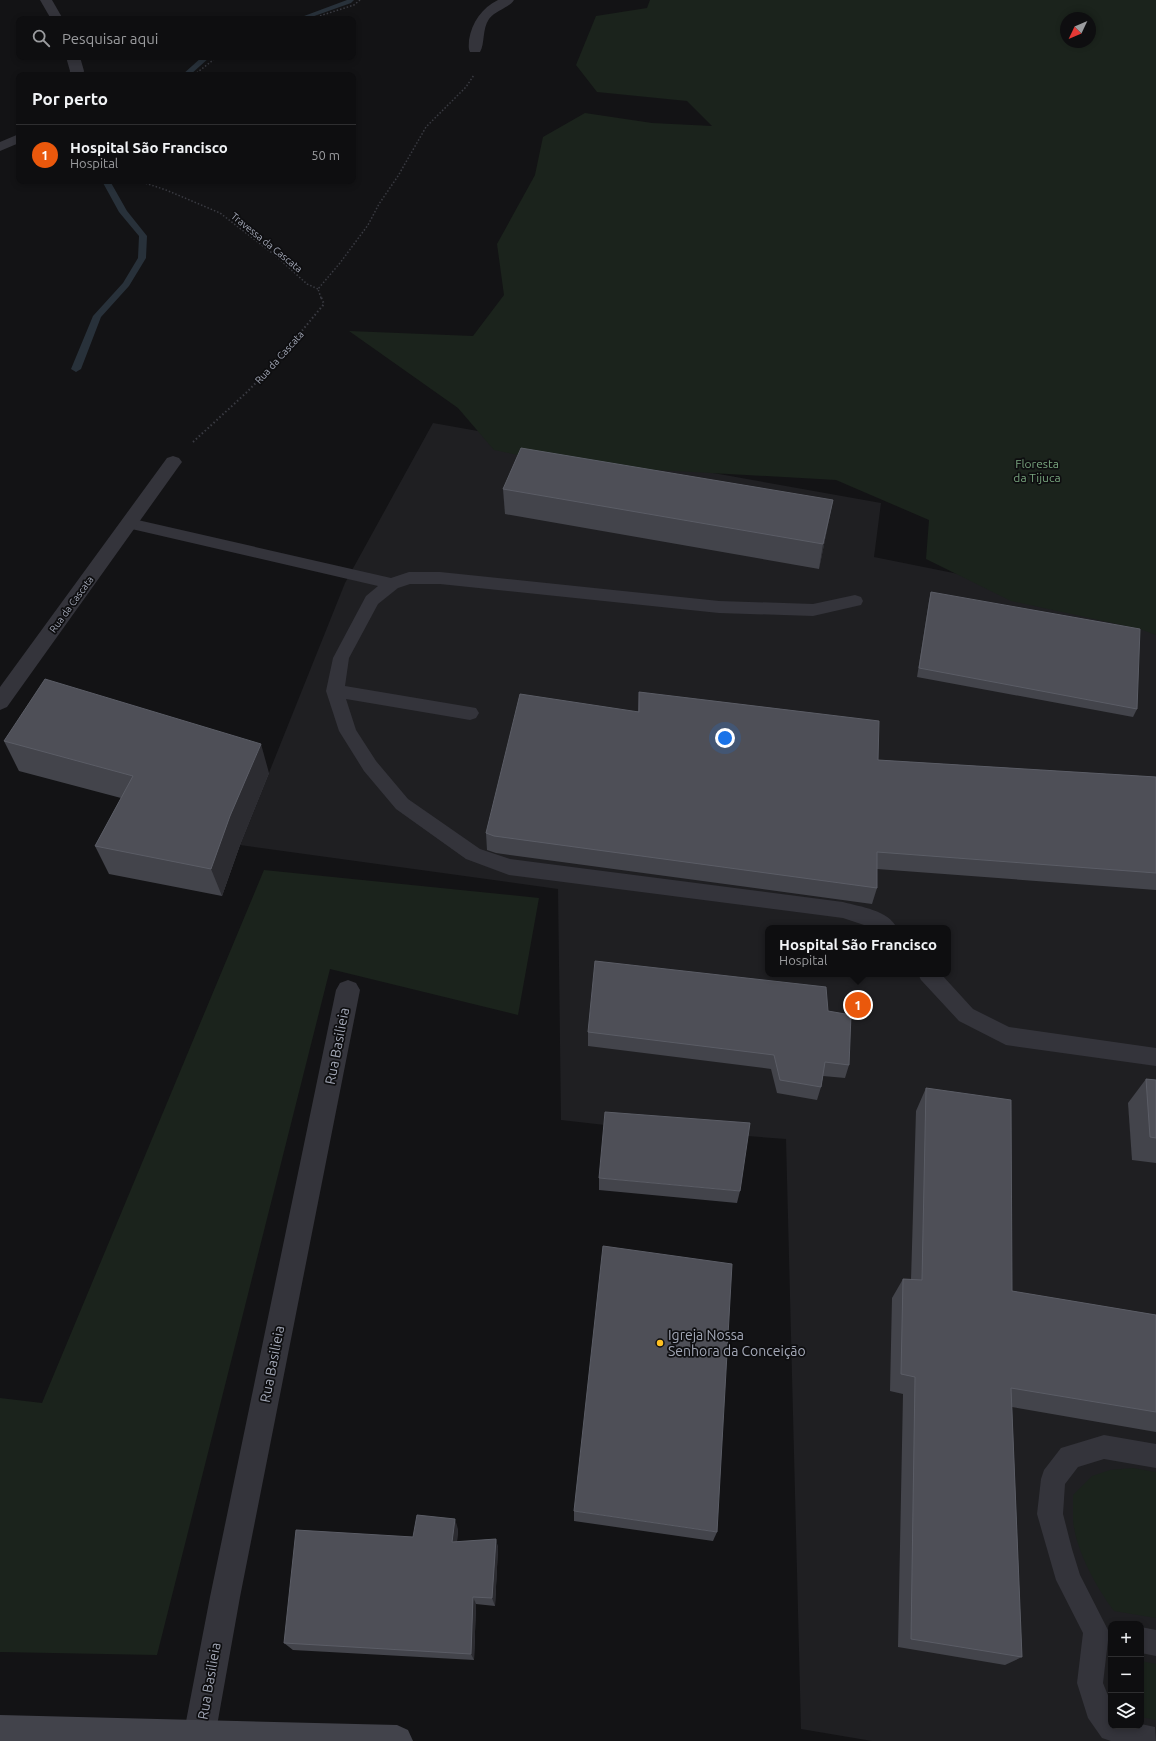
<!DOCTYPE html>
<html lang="pt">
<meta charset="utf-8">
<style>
:root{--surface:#0e0e10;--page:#171719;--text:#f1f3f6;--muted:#9b9c9f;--line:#2e2e30;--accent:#ea580c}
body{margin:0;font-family:Ubuntu,sans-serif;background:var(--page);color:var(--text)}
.controls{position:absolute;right:12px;bottom:12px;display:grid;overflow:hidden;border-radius:8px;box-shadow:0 2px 6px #0003}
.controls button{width:36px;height:36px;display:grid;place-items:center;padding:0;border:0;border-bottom:1px solid var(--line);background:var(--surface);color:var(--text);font:20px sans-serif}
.compass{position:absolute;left:1060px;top:12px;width:36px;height:36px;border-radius:50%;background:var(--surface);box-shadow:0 2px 6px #0003;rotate:226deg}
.you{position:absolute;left:725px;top:738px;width:14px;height:14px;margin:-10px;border:3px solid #fff;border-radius:50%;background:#1a73e8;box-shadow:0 0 0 6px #1a73e833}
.badge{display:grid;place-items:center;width:26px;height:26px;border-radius:50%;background:var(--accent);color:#fff;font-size:13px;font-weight:700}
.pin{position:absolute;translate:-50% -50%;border:2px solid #fff;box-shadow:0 1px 4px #0006}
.popup{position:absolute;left:765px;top:925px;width:186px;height:52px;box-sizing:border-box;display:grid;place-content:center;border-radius:8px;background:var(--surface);filter:drop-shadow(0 1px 3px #0005);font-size:13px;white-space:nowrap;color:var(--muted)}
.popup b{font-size:15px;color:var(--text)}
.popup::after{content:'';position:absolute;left:50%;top:100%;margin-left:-8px;border:8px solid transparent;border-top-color:var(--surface)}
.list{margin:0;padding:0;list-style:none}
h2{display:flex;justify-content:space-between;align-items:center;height:52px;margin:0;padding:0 16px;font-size:17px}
h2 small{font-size:13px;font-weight:400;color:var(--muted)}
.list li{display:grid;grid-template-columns:26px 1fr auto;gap:12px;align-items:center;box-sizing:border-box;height:60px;padding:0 16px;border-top:1px solid var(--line)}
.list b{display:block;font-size:15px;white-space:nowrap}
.list p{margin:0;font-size:13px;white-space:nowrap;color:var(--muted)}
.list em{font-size:13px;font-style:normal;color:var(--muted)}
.icon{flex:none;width:22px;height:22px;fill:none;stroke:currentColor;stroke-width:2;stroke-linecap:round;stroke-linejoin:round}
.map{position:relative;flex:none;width:1156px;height:1741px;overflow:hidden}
.search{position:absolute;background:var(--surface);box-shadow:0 2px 6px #0003;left:16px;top:16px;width:340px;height:44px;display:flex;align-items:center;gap:10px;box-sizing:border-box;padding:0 14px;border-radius:8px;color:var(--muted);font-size:15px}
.panel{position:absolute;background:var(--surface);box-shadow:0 2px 6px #0003;left:16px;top:72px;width:340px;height:112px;border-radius:8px}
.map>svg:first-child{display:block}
.built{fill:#1f1f22;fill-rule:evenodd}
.green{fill:#1b231c;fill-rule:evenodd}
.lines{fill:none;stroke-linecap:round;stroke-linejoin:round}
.stream{fill:#28313a;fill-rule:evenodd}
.path-far1{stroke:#3a3b42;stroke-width:1.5;stroke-dasharray:1.5 2;stroke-linecap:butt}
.path{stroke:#3a3b42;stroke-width:2;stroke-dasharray:1.5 2.5;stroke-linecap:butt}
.lane{fill:#34343b;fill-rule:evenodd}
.street{fill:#34343b;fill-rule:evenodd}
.secondary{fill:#42434b;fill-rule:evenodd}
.wall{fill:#43444b}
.shaded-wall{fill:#2c2c31}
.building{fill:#4e4f57;stroke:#5b5d66}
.poi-dot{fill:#ffc121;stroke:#0e0e10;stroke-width:1.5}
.labels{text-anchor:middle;stroke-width:3.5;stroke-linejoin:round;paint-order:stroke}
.far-street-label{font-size:10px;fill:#a3a8b7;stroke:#0e0e10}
.park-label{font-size:12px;fill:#78a47e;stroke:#0e0e10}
.near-street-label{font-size:14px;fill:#a3a8b7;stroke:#0e0e10}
.near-poi-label{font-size:14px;fill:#a3a8b7;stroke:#0e0e10;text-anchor:start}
</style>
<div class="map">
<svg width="1156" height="1741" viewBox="0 0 1156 1741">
<rect width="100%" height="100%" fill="#131315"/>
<path class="built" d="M433,423L881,503L874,557L1156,614V1741H872L801,1729L786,1139L605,1125L561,1120L558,889L240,845L345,583ZM768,928H948V974H768ZM1111,1624H1141V1726H1111Z"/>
<g class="green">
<path d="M650,0H1156V635L1140,629L1011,601L926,559L929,520L836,480L567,465L494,450L458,408L349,331L473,336L504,295L497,244L535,175L543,137L585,113L652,123L712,126L687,101L597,92L576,65L596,16L647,8ZM1066,18H1090V42H1066Z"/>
<polygon points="264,870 539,898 518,1015 330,969 157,1655 0,1652 0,1398 42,1403"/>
<path d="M1133,1468L1156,1472V1618L1114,1611C1097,1589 1075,1549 1073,1520C1073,1512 1073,1504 1073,1495L1092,1476L1110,1470Z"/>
<polygon points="1141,1661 1156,1664 1156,1720 1141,1717"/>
</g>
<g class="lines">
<g class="stream">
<polygon points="347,0 354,0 351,3 306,19 296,19"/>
<polygon points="202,57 210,57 190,75 182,75"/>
<polygon points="102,181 110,181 127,211 147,236 146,258 129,286 101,317 81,369 76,372 71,369 93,316 123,283 138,258 139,236 119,212"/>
</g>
<g class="path-far1">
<polyline points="310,19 354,5 360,0"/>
<polyline points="194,75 217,57"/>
<polyline points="139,181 166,190 220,213 276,256 307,284 318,289"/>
<polyline points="321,298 318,289 340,263 368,225 379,204 398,176 426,127 466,87 474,75"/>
</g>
<polyline class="path" points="193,442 246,393 277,361 324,304 321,297"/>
<g class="lane">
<path d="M129,518L391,578L409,572H440L719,601L813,604L855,595L861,597L863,601L861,605L813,616L719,613L440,584H410L398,588L378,604L349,658L345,686L476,708L479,713L476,718L470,720L346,699L356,730L376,761L408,799L480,849L510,859L843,902C861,907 888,910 897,928H873L843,918L509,875L466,859L396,809L364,771L339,731L326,691L333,658L366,596L378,586L123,527L121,523L123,519Z"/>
<polygon points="918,974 941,974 973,1009 1009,1027 1156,1048 1156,1066 1006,1045 959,1021 921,980"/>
<polygon points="1104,1435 1156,1444 1156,1468 1104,1459 1078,1467 1065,1484 1063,1514 1072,1549 1080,1575 1109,1632 1103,1683 1111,1703 1111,1726 1141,1726 1141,1724 1155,1727 1156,1741 1111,1741 1102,1738 1088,1718 1077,1683 1083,1633 1056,1580 1037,1514 1041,1479 1044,1470 1061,1448"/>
<polygon points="1141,1627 1156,1630 1156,1656 1141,1653"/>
</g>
<g class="street">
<polygon points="40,0 52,0 63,19 51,19"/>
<path d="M498,0H514C509,8 496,10 489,19C482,29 485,44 480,52H470C468,48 469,44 469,40C472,22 482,8 498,0Z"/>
<polygon points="66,57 80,57 84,71 83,75 69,75 70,71"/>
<polygon points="19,134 19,143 0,151 0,142"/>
<polygon points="173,456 179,458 182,462 179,466 7,707 0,710 0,687 167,458"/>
<polygon points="348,980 356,983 360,990 240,1597 215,1737 213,1741 185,1741 183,1737 210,1597 336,990 340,983"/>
</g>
<polygon class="secondary" points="0,1715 397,1725 408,1730 413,1741 0,1741"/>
</g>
<g class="wall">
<polygon points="503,489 833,500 819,569 505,514"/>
<polygon points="931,592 1137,709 1133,717 917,677 929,601"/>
<polygon points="639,692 878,760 1156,777 1156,890 877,869 877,888 872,904 496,853 487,850 486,833 638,711"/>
<polygon points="4,741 269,773 240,845 222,896 109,874 95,846 121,798 19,771"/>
<polygon points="828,1011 849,1065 845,1078 823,1076 821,1087 817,1100 777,1093 771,1069 588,1046 588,1032"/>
<polygon points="1146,1079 1156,1080 1156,1163 1132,1160 1128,1103"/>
<polygon points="926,1088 1012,1291 1156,1315 1156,1432 1012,1407 1022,1657 1005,1665 898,1647 903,1394 890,1391 892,1298 903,1279 911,1280 916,1111"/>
<polygon points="599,1178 740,1191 737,1203 599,1190"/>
<polygon points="574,1511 717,1532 713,1541 574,1521"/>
<polygon points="458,1529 457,1542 496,1539 498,1548 495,1606 476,1604 474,1660 293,1650 284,1643 413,1537"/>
</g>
<g class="shaded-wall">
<polygon points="833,500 828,525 819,569 823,544"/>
<polygon points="261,744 269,773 240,845 222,896 211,869 230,816"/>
<polygon points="455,1519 458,1529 456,1551 452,1542"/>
<polygon points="496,1539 498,1548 495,1606 492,1598"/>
<polygon points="473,1597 476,1604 474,1660 471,1654"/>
</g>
<g class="building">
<polygon points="521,448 833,500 823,544 503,489"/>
<polygon points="931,592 1140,629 1137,709 919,668"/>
<polygon points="45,679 261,744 230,816 211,869 95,846 133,776 4,741"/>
<polygon points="639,692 879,721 878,760 1156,777 1156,873 877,852 877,888 494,836 486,833 520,694 639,712"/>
<polygon points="595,961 826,987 828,1011 851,1015 849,1065 825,1062 821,1087 780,1080 774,1055 588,1032"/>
<polygon points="1146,1079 1156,1080 1156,1138 1150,1137"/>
<polygon points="926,1088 1011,1100 1012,1291 1156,1315 1156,1412 1011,1388 1022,1657 911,1639 915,1377 901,1374 903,1279 922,1280"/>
<polygon points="605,1112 750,1123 740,1191 599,1178"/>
<polygon points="603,1246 732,1264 717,1532 574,1511"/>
<polygon points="417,1515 455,1519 452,1542 496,1539 492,1598 473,1597 471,1654 284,1643 296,1530 413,1537"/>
</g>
<circle class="poi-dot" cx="660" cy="1343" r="4"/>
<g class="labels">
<g class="far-street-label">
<text transform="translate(267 242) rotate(39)" y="4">Travessa da Cascata</text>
<text transform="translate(279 357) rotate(-48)" y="4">Rua da Cascata</text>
<text transform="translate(71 604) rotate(-54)" y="4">Rua da Cascata</text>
</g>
<g class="park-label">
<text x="1037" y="468">Floresta<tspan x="1037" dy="14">da Tijuca</tspan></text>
</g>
<g class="near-street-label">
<text transform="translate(337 1046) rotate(-79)" y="5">Rua Basilieia</text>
<text transform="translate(272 1364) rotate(-79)" y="5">Rua Basilieia</text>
<text transform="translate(209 1681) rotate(-80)" y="5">Rua Basilieia</text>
</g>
<g class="near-poi-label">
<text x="668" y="1340">Igreja Nossa<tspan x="668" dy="16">Senhora da Conceição</tspan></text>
</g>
</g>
</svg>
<div class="controls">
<button>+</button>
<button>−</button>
<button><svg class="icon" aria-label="layers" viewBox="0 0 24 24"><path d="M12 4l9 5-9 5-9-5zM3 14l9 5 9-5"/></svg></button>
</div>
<svg class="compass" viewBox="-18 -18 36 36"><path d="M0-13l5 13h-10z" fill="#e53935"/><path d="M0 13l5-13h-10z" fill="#9b9c9f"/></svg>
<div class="you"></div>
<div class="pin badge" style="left:858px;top:1005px">1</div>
<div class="popup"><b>Hospital São Francisco</b>Hospital</div>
<div class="search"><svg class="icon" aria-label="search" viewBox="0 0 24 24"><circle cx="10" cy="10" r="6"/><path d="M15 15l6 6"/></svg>Pesquisar aqui</div>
<section class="panel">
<h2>Por perto<small></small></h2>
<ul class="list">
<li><span class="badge">1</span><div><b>Hospital São Francisco</b><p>Hospital</p></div><em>50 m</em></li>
</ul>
</section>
</div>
